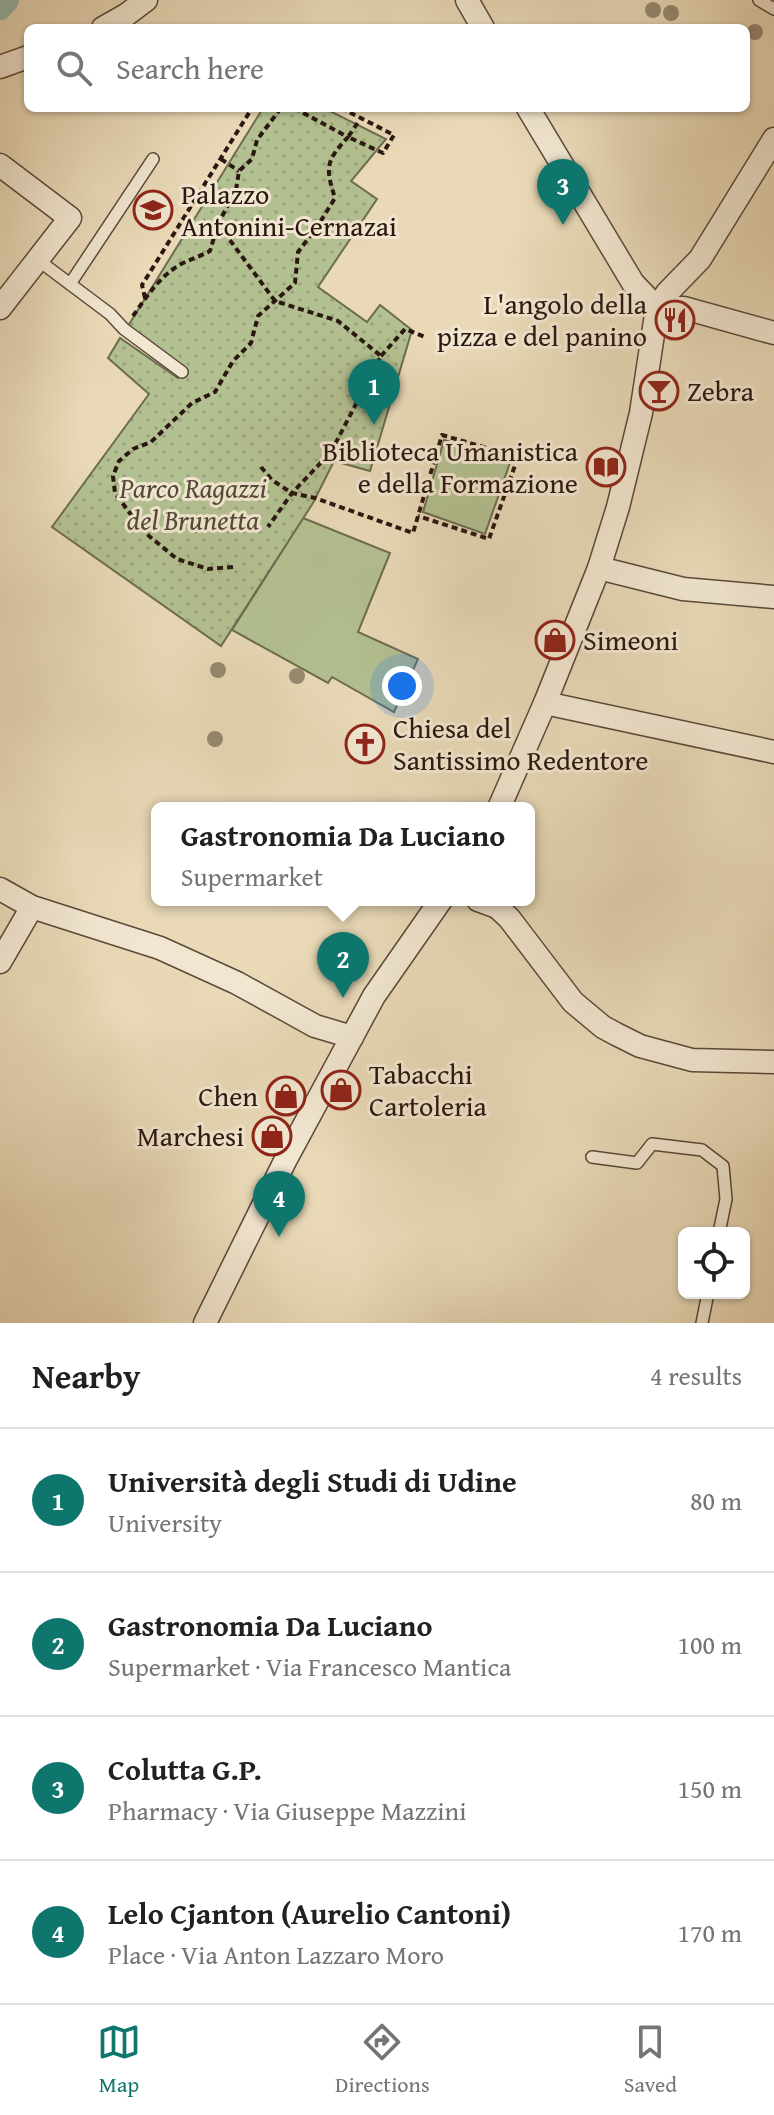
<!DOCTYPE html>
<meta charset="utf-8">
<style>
:root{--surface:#fff;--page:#f2f2f2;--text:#202124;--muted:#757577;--line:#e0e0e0;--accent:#0f766e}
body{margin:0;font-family:"Gentium Book Plus",serif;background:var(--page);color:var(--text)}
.controls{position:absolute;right:24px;bottom:24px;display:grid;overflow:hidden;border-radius:12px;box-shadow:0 2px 6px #0004}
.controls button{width:72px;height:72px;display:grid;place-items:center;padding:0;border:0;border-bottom:2px solid var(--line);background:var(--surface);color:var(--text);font:40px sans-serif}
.you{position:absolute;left:402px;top:686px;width:28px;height:28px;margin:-20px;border:6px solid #fff;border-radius:50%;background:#1a73e8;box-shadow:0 0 0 12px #1a73e833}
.badge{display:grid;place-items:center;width:52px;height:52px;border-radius:50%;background:var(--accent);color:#fff;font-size:26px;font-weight:700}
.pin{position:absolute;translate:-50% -66px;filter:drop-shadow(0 2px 4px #0008)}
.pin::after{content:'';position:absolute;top:42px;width:28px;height:24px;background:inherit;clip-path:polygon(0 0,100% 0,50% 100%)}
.popup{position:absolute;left:151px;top:802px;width:384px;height:104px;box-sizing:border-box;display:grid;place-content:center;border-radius:12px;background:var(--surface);filter:drop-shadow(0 2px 6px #0005);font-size:26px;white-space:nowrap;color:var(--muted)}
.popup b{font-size:30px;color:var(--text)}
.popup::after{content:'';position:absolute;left:50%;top:100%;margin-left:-16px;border:16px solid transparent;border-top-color:var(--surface)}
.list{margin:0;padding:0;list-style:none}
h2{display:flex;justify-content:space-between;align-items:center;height:104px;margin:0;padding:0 32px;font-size:34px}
h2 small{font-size:26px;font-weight:400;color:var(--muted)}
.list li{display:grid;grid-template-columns:52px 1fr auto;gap:24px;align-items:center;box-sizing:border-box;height:144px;padding:0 32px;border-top:2px solid var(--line)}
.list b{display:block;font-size:30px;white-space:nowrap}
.list p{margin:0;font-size:26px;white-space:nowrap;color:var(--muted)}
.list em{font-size:26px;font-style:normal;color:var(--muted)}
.icon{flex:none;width:44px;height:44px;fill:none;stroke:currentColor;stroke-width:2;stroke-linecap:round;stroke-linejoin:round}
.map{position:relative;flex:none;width:774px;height:1323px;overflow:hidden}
.search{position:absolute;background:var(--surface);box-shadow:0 2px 6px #0004;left:24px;right:24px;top:24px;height:88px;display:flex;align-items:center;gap:20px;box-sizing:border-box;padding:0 28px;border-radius:12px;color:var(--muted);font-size:30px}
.sheet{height:680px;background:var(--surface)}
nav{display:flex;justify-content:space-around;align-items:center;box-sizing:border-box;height:112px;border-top:2px solid var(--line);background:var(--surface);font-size:22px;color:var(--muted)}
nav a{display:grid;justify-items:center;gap:4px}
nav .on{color:var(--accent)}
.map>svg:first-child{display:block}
.grass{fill:#b3c091;stroke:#6e6c50;stroke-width:2}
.park{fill:url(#park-dots);stroke:#6e6c50;stroke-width:2}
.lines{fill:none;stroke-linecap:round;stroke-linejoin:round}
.canal{stroke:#97baac;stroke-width:24}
.lane-casing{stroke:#5a483a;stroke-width:14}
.street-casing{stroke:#5a483a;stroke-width:25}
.path{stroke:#2a1810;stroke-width:4;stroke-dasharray:6 4;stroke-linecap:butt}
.lane{stroke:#f1e6d0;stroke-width:11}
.street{stroke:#f1e6d0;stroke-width:22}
.tree{fill:#968a71}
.labels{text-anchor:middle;stroke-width:6;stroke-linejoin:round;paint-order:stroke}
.poi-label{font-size:28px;fill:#2a1810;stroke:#f1e6d0;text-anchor:start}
.park-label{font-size:28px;font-style:italic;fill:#534a37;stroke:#f1e6d0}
</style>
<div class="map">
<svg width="774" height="1323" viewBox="0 0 774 1323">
<defs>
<pattern id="park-dots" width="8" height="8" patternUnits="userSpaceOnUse" patternTransform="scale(2)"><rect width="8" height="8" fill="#b3c091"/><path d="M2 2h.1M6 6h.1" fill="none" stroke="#9aa47c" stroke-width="1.8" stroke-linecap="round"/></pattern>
</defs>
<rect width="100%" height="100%" fill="#e9d9b7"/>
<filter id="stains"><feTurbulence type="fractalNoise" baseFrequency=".0025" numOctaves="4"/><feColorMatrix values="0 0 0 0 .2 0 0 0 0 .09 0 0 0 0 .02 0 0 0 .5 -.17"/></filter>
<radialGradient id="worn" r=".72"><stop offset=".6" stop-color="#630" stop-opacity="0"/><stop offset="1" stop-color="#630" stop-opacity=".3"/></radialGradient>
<g class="grass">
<polygon points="444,440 511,460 485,534 423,512"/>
<polygon points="303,518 390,553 358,632 418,659 394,712 332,677 328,683 232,630"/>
</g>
<polygon class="park" points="263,108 324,108 386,139 351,181 377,199 318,287 367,322 380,305 412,330 370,471 334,461 313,503 221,646 52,527 149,394 108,358 120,338 178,378 185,368 128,326"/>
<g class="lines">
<polyline class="canal" points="0,8 7,0"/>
<defs>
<g id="lane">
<polyline points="759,0 774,9"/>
<polyline points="38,260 110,314 124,329 182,372"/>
<polyline points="70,284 153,159"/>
<polyline points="592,1157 637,1163 652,1144 702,1150 723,1166 726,1199 719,1233"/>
<polyline points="702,1323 708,1293"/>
</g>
<g id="street">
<polyline points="467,0 483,28"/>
<polyline points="103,28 126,15 146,0"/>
<polyline points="0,67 28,57"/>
<polyline points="528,108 633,283 657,308"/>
<polyline points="0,165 70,218 0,308"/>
<polyline points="657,308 684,308 774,333"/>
<polyline points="599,568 683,589 774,597"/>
<polyline points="545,703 774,752"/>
<polyline points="499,808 545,703 599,568 618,507 641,413 657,308 667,293 700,259 774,139"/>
<polyline points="0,889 32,907 160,948 237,983 315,1026 352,1037"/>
<polyline points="478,900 497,907 509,918 573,1002 603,1027 616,1034 640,1046 692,1060 774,1062"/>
<polyline points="0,962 32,907"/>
<polyline points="205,1323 286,1159 374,996 441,900"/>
</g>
</defs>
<use href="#lane" class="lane-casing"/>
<use href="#street" class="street-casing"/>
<g class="path">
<polyline points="341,108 394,135 383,153 348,137 361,118"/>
<polyline points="221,159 239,171"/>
<polyline points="218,224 275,301 338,321 381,356 331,452 292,493 268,527"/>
<polyline points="145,298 142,285 252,108"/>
<path d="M133,316C147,296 160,276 181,264C191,259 201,256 210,251L218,224L236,190L239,171L252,159L257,140L281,108"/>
<polyline points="381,356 405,329 425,337"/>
<polyline points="518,457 526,452"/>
<polyline points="261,467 272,480 292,493 315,498 413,533 442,435 518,457 489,539 418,516"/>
<path d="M233,567L208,569L177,559L149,536L132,516L115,493L113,476L119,461L133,449L151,442L192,403L215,392L233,361L251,343L258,316L295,283L298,252L317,227L335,198C325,167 326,161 348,137L294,108"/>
</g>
<use href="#lane" class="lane"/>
<use href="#street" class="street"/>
</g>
<g class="tree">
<circle cx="653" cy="10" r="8"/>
<circle cx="671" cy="13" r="8"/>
<circle cx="755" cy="32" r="8"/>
<circle cx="464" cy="487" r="8"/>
<circle cx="218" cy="670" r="8"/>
<circle cx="297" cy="676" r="8"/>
<circle cx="215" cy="739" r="8"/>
</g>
<defs>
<symbol id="university-ring" viewBox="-11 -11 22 22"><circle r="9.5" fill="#f1e6d0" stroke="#8f2418" stroke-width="1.5"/><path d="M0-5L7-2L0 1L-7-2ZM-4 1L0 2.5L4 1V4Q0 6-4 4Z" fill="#8f2418"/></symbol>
<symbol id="restaurant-ring" viewBox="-11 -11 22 22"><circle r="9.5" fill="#f1e6d0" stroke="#8f2418" stroke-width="1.5"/><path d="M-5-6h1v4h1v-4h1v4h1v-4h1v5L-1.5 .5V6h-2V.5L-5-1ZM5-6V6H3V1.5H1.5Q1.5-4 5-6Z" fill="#8f2418"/></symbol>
<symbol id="bar-ring" viewBox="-11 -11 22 22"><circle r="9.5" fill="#f1e6d0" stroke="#8f2418" stroke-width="1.5"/><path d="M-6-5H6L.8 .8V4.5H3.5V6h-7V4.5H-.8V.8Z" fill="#8f2418"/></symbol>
<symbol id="library-ring" viewBox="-11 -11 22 22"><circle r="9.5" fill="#f1e6d0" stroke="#8f2418" stroke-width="1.5"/><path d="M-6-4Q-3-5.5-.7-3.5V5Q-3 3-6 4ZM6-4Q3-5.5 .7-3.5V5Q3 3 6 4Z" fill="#8f2418"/></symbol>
<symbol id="shop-ring" viewBox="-11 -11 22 22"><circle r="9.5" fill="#f1e6d0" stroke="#8f2418" stroke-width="1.5"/><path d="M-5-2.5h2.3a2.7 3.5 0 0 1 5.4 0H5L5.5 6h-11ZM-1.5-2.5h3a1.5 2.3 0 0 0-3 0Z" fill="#8f2418"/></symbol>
<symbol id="church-ring" viewBox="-11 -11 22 22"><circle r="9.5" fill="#f1e6d0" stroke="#8f2418" stroke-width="1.5"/><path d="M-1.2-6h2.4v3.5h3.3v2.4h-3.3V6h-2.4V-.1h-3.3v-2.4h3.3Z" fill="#8f2418"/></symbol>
</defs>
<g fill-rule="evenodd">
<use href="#university-ring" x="131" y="188" width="44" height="44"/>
<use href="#restaurant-ring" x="653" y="298" width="44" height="44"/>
<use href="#bar-ring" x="637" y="369" width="44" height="44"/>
<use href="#library-ring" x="584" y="445" width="44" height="44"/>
<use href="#shop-ring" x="533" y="618" width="44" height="44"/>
<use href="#church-ring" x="343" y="722" width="44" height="44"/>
<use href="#shop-ring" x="319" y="1068" width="44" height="44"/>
<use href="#shop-ring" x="264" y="1074" width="44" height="44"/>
<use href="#shop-ring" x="250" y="1114" width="44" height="44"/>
</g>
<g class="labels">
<g class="poi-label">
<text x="181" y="204">Palazzo<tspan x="181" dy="32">Antonini-Cernazai</tspan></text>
<text x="647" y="314" text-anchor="end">L'angolo della<tspan x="647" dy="32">pizza e del panino</tspan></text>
<text x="687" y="401">Zebra</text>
<text x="578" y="461" text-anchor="end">Biblioteca Umanistica<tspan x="578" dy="32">e della Formazione</tspan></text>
<text x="583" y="650">Simeoni</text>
<text x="393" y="738">Chiesa del<tspan x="393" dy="32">Santissimo Redentore</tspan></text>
<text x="369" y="1084">Tabacchi<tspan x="369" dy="32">Cartoleria</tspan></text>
<text x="258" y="1106" text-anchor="end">Chen</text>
<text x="244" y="1146" text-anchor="end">Marchesi</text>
</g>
<g class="park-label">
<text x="193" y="498">Parco Ragazzi<tspan x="193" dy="32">del Brunetta</tspan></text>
</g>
</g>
<rect width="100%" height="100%" filter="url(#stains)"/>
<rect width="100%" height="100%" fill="url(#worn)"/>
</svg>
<div class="controls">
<button><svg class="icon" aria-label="locate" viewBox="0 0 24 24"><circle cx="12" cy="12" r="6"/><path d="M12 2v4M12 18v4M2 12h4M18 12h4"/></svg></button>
</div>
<div class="you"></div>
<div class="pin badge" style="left:374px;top:425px">1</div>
<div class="pin badge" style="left:343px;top:998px">2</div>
<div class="popup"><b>Gastronomia Da Luciano</b>Supermarket</div>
<div class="pin badge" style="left:563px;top:225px">3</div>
<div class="pin badge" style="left:279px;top:1237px">4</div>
<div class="search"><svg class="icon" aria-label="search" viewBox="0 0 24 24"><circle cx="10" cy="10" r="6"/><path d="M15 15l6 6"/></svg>Search here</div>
</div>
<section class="sheet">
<h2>Nearby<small>4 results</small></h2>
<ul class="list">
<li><span class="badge">1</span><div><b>Università degli Studi di Udine</b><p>University</p></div><em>80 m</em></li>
<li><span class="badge">2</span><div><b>Gastronomia Da Luciano</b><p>Supermarket · Via Francesco Mantica</p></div><em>100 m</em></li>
<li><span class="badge">3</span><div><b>Colutta G.P.</b><p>Pharmacy · Via Giuseppe Mazzini</p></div><em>150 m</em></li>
<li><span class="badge">4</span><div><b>Lelo Cjanton (Aurelio Cantoni)</b><p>Place · Via Anton Lazzaro Moro</p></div><em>170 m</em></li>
</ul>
</section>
<nav>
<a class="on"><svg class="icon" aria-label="map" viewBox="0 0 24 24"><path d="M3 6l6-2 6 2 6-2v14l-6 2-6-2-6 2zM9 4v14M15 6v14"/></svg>Map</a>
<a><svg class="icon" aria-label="directions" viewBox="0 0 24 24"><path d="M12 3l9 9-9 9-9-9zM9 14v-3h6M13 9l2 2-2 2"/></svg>Directions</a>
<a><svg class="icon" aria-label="saved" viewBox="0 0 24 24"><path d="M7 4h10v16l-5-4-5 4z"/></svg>Saved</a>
</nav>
